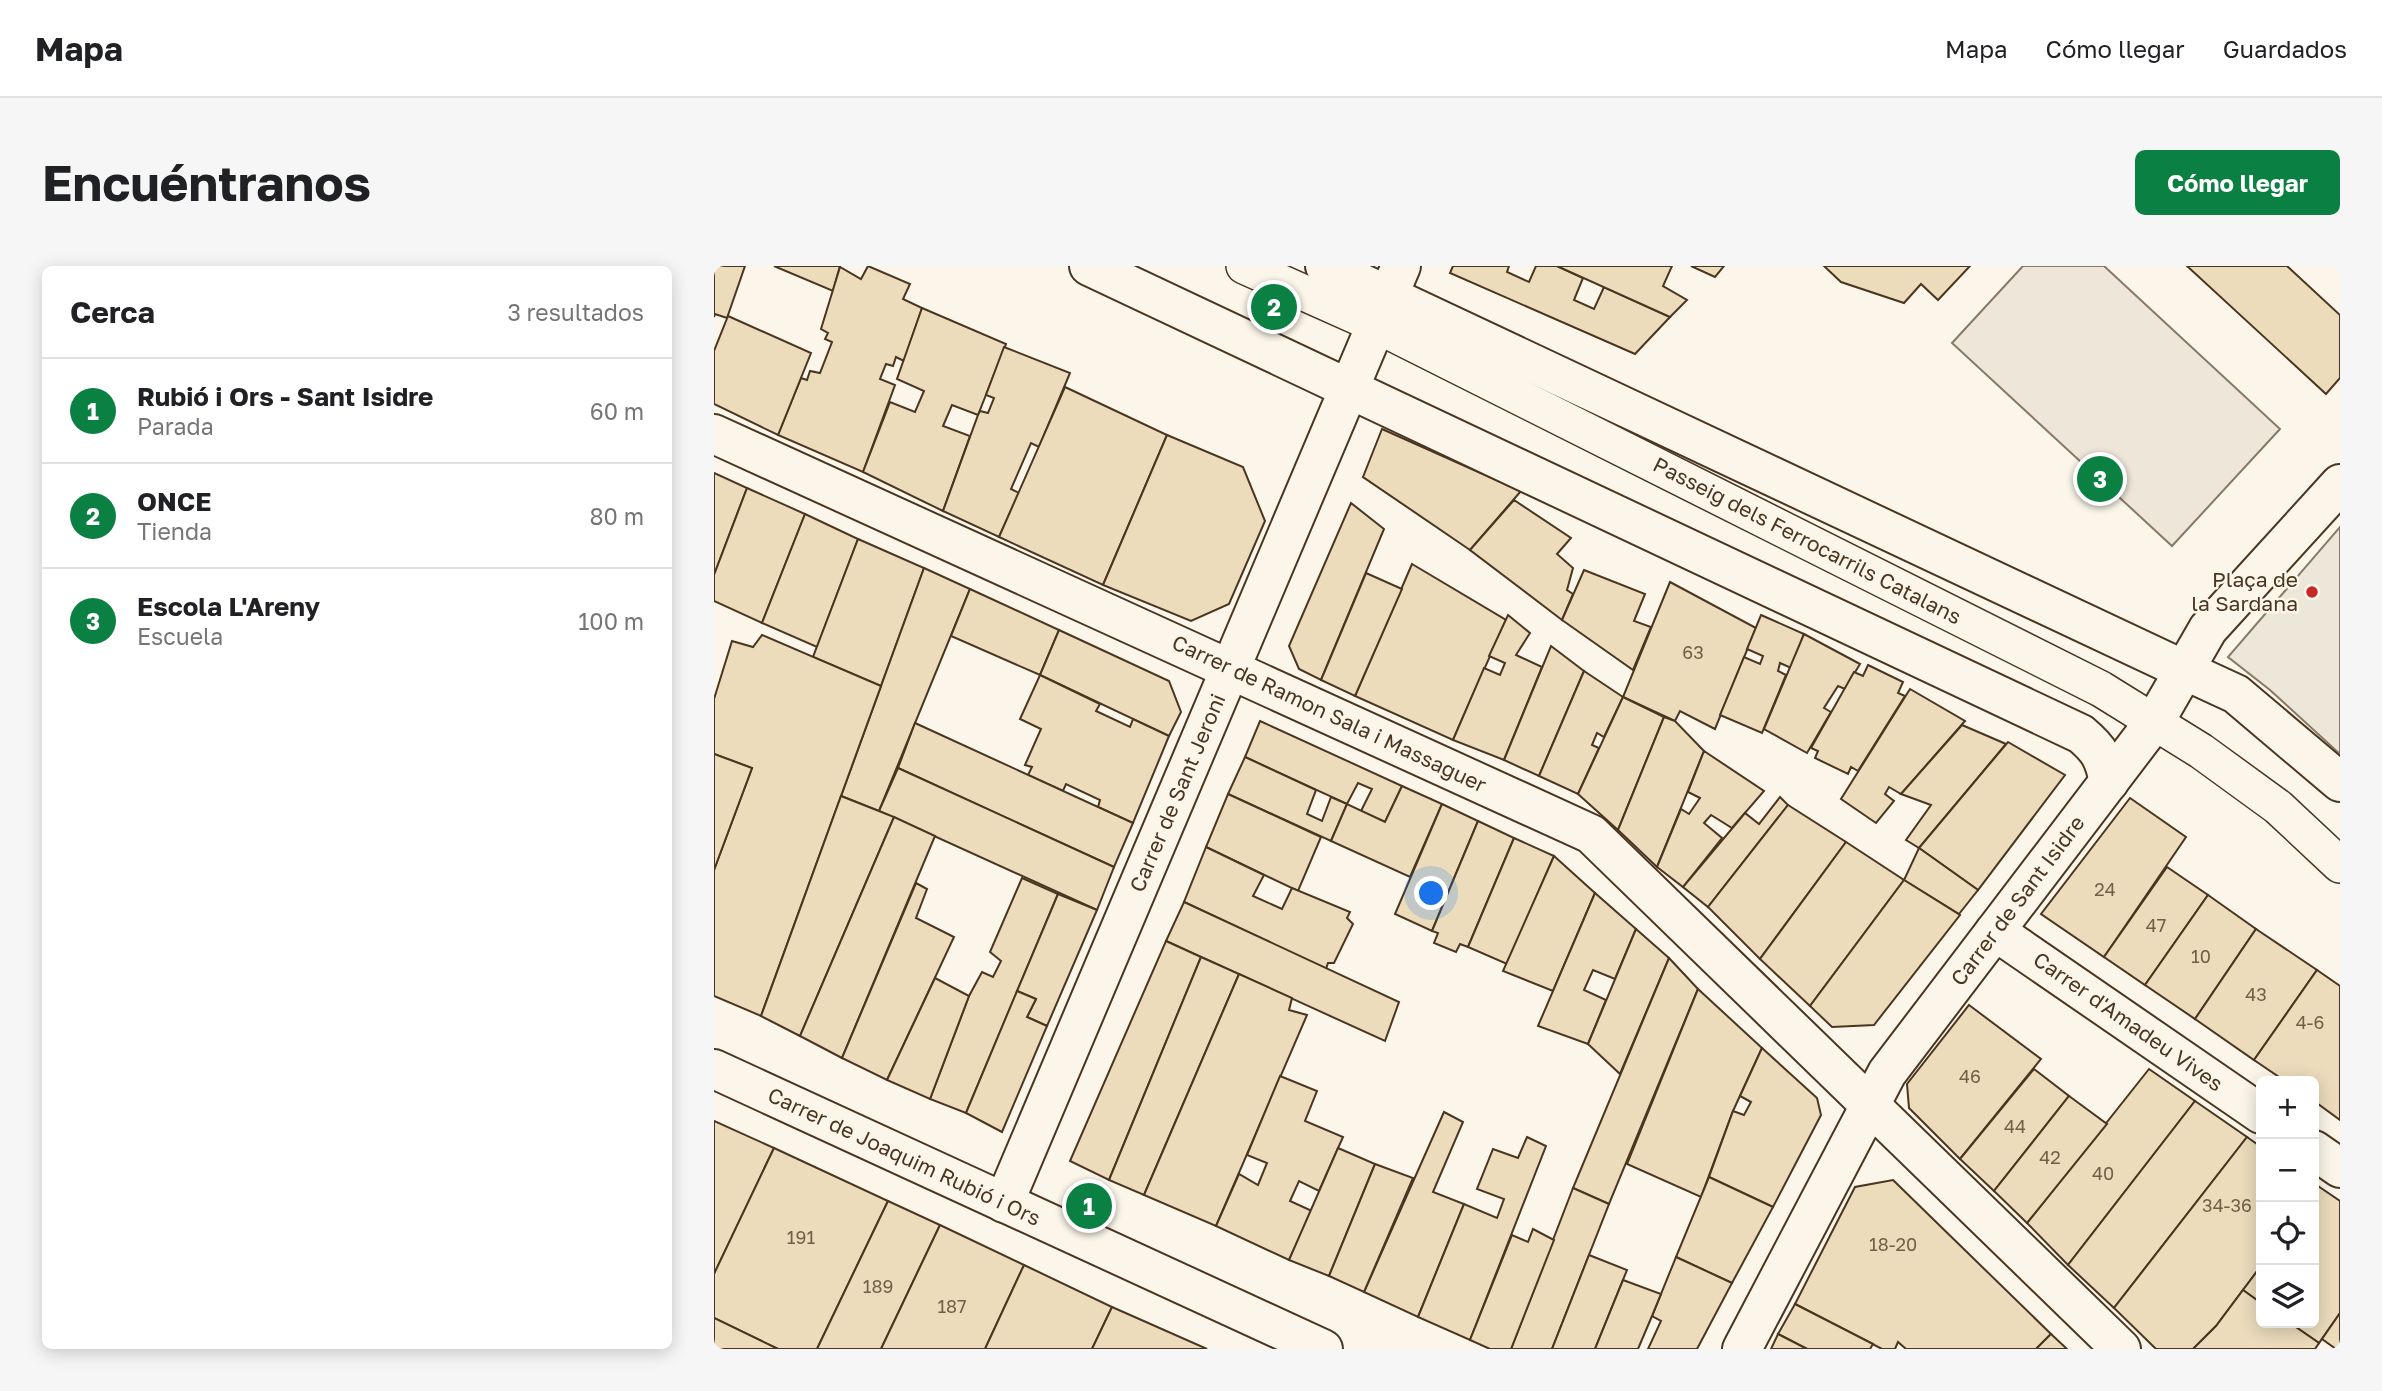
<!DOCTYPE html>
<html lang="es">
<meta charset="utf-8">
<style>
:root{--surface:#fff;--page:#f6f6f6;--text:#202124;--muted:#757577;--line:#e0e0e0;--accent:#0b8043}
body{margin:0;font-family:"Golos Text",sans-serif;background:var(--page);color:var(--text)}
.controls{position:absolute;right:21px;bottom:21px;display:grid;overflow:hidden;border-radius:10px;box-shadow:0 4px 18px #0003}
.controls button{width:63px;height:63px;display:grid;place-items:center;padding:0;border:0;border-bottom:2px solid var(--line);background:var(--surface);color:var(--text);font:35px sans-serif}
.you{position:absolute;left:718px;top:628px;width:24px;height:24px;margin:-18px;border:5px solid #fff;border-radius:50%;background:#1a73e8;box-shadow:0 0 0 10px #1a73e833}
.badge{display:grid;place-items:center;width:46px;height:46px;border-radius:50%;background:var(--accent);color:#fff;font-size:23px;font-weight:700}
.pin{position:absolute;translate:-50% -50%;border:4px solid #fff;box-shadow:0 2px 7px #0006}
.list{margin:0;padding:0;list-style:none}
h2{display:flex;justify-content:space-between;align-items:center;height:91px;margin:0;padding:0 28px;font-size:30px}
h2 small{font-size:23px;font-weight:400;color:var(--muted)}
.list li{display:grid;grid-template-columns:46px 1fr auto;gap:21px;align-items:center;box-sizing:border-box;height:105px;padding:0 28px;border-top:2px solid var(--line)}
.list b{display:block;font-size:26px;white-space:nowrap}
.list p{margin:0;font-size:23px;white-space:nowrap;color:var(--muted)}
.list em{font-size:23px;font-style:normal;color:var(--muted)}
.icon{flex:none;width:38px;height:38px;fill:none;stroke:currentColor;stroke-width:2;stroke-linecap:round;stroke-linejoin:round}
.map{position:relative;flex:none;width:1626px;height:1083px;overflow:hidden;border-radius:10px}
header{display:flex;align-items:center;gap:42px;box-sizing:border-box;height:98px;padding:0 35px;background:var(--surface);border-bottom:2px solid var(--line)}
header strong{font-size:33px}
nav{display:flex;gap:38px;margin-inline-start:auto;font-size:24px}
.intro{display:flex;align-items:center;justify-content:space-between;box-sizing:border-box;height:168px;padding:0 42px}
h1{margin:0;font-size:49px}
.button{padding:18px 32px;border-radius:10px;background:var(--accent);color:#fff;font-size:24px;font-weight:700}
main{display:flex;gap:42px;padding:0 42px}
aside{flex:1;background:var(--surface);border-radius:10px;box-shadow:0 4px 18px #0003}
.map>svg:first-child{display:block}
.green{fill:#ede6d9;stroke:#887966;stroke-width:2}
.parking{fill:#ede7d9;stroke:#887966;stroke-width:2}
.building{fill:#ecdcbc;stroke:#4a3520;stroke-width:2}
.lines{fill:none;stroke-linecap:round;stroke-linejoin:round}
.pedestrian-casing{stroke:#4a3520;stroke-width:38}
.minor-casing{stroke:#4a3520;stroke-width:42}
.tertiary-casing{stroke:#4a3520;stroke-width:42}
.pedestrian{stroke:#fbf6e9;stroke-width:35}
.minor{stroke:#fbf6e9;stroke-width:38}
.tertiary{stroke:#fbf6e9;stroke-width:38}
.poi-dot{fill:#c62828;stroke:#fbf6e9;stroke-width:2.5}
.labels{text-anchor:middle;stroke-width:5;stroke-linejoin:round;paint-order:stroke}
.number-label{font-size:18px;fill:#725f47}
.street-label{font-size:21px;fill:#4a3520;stroke:#fbf6e9}
.poi-label{font-size:21px;fill:#4a3520;stroke:#fbf6e9;text-anchor:end}
</style>
<header>
<strong>Mapa</strong>
<nav><a>Mapa</a><a>Cómo llegar</a><a>Guardados</a></nav>
</header>
<div class="intro"><h1>Encuéntranos</h1><a class="button">Cómo llegar</a></div>
<main>
<aside>
<h2>Cerca<small>3 resultados</small></h2>
<ul class="list">
<li><span class="badge">1</span><div><b>Rubió i Ors - Sant Isidre</b><p>Parada</p></div><em>60 m</em></li>
<li><span class="badge">2</span><div><b>ONCE</b><p>Tienda</p></div><em>80 m</em></li>
<li><span class="badge">3</span><div><b>Escola L'Areny</b><p>Escuela</p></div><em>100 m</em></li>
</ul>
</aside>
<div class="map">
<svg width="1626" height="1083" viewBox="0 0 1626 1083">
<rect width="100%" height="100%" fill="#fbf6e9"/>
<polygon class="green" points="1309,0 1390,0 1566,163 1458,280 1238,77"/>
<polygon class="parking" points="1626,261 1626,488 1556,424 1514,391"/>
<g class="building">
<polygon points="0,0 31,0 13,52 1,48 0,51"/>
<polygon points="60,0 126,0 119,25"/>
<polygon points="154,0 196,18 189,33 208,42 190,95 182,91 179,100 172,98 166,113 181,119 149,206 64,169 87,112 93,114 96,105 106,107 118,76 111,73 114,67 107,63 126,1 147,13"/>
<polygon points="739,0 795,0 793,6 815,16 822,0 843,0 869,12 860,34 880,43 890,21 956,51 921,88 736,7"/>
<polygon points="843,0 958,0 949,20 973,34 956,51"/>
<polygon points="977,0 1010,0 1001,11"/>
<polygon points="1110,0 1256,0 1224,34 1207,18 1190,37 1127,16"/>
<polygon points="1473,0 1573,0 1626,49 1626,112 1612,128"/>
<polygon points="208,42 292,78 264,149 238,139 229,160 256,170 229,245 149,206 176,136 201,146 210,125 183,113"/>
<polygon points="14,50 97,87 64,169 0,138 0,85"/>
<polygon points="290,81 356,107 325,181 317,177 297,223 305,227 285,271 229,245 264,149 266,145 274,147 280,132 272,129"/>
<polygon points="351,121 453,169 389,319 285,271"/>
<polygon points="668,163 807,225 756,284 649,211"/>
<polygon points="453,169 529,201 551,255 515,338 477,355 389,319"/>
<polygon points="0,207 33,222 0,309"/>
<polygon points="33,222 91,248 48,357 0,335 0,309"/>
<polygon points="800,234 857,272 843,288 859,302 853,324 859,328 848,354 756,284"/>
<polygon points="637,237 670,263 607,414 585,403 575,380"/>
<polygon points="91,248 144,273 103,381 48,357"/>
<polygon points="144,273 210,302 167,420 99,391"/>
<polygon points="698,298 792,354 739,474 641,430"/>
<polygon points="210,302 256,323 165,545 127,530"/>
<polygon points="870,304 931,328 920,355 937,361 919,404 848,354"/>
<polygon points="652,307 688,323 641,430 607,414"/>
<polygon points="956,316 1042,362 1001,463 966,445 961,455 909,431"/>
<polygon points="256,323 345,364 326,409 237,370"/>
<polygon points="794,349 816,367 802,389 828,401 790,494 739,474 770,402 786,409 791,397 775,390"/>
<polygon points="1047,349 1090,368 1077,402 1066,397 1064,405 1072,409 1048,467 1006,449 1030,391 1046,398 1049,390 1033,383"/>
<polygon points="345,364 455,415 467,446 455,470 326,409"/>
<polygon points="1090,368 1146,398 1131,423 1124,420 1110,442 1117,446 1093,487 1050,463"/>
<polygon points="48,369 167,420 47,750 0,730 0,604 38,502 0,488 0,433 18,375 39,381"/>
<polygon points="837,380 870,405 825,510 790,494"/>
<polygon points="1154,399 1189,416 1184,427 1191,430 1144,505 1137,501 1134,508 1101,492 1104,485 1097,482 1140,406 1149,410"/>
<polygon points="870,405 909,431 890,471 883,467 878,479 885,482 864,528 825,510"/>
<polygon points="326,409 386,438 382,445 416,461 419,453 455,470 419,557 384,541 386,534 352,518 349,525 314,509 318,501 311,499 327,463 306,453"/>
<polygon points="1196,423 1251,455 1187,528 1175,521 1171,528 1180,535 1162,557 1127,533"/>
<polygon points="909,431 950,451 904,564 864,528"/>
<polygon points="950,451 961,455 990,485 943,601 904,564"/>
<polygon points="546,455 688,520 671,556 647,545 658,523 644,517 633,538 531,491"/>
<polygon points="201,457 419,557 400,601 184,502"/>
<polygon points="1248,459 1292,478 1205,582 1192,574 1217,539 1187,528"/>
<polygon points="1294,476 1351,509 1264,624 1205,582"/>
<polygon points="990,485 1050,525 1018,562 997,549 990,557 1008,572 969,621 943,601 967,543 975,548 986,532 974,526"/>
<polygon points="0,488 38,502 0,604"/>
<polygon points="531,491 602,524 593,548 608,555 617,531 633,538 617,575 514,528"/>
<polygon points="184,502 400,601 383,644 165,545"/>
<polygon points="688,520 728,538 696,611 617,575 633,538 671,556"/>
<polygon points="514,528 607,571 584,625 492,581"/>
<polygon points="127,530 180,551 86,770 47,750"/>
<polygon points="1066,531 1074,539 994,641 969,621 1031,547 1045,558"/>
<polygon points="1416,532 1472,571 1390,691 1327,648"/>
<polygon points="728,538 764,555 718,665 681,648"/>
<polygon points="1074,539 1132,576 1046,693 994,641"/>
<polygon points="180,551 221,570 128,792 86,770"/>
<polygon points="764,555 800,572 754,681 746,678 742,686 720,677 724,667 718,665"/>
<polygon points="800,572 840,590 793,698 754,681"/>
<polygon points="1132,576 1190,614 1096,740 1046,693"/>
<polygon points="492,581 550,609 539,630 568,643 578,622 636,646 633,652 639,658 620,697 614,697 612,703 470,636"/>
<polygon points="1205,582 1264,624 1245,648 1190,614"/>
<polygon points="840,590 881,627 839,725 789,705"/>
<polygon points="1453,601 1494,629 1431,719 1390,691"/>
<polygon points="308,612 344,628 252,847 216,833 255,730 268,706 279,711 287,695 276,686"/>
<polygon points="1190,614 1246,649 1160,759 1118,761 1096,740"/>
<polygon points="202,617 213,623 202,652 240,671 173,814 128,792"/>
<polygon points="881,627 922,663 901,713 879,704 870,724 892,734 874,778 824,760"/>
<polygon points="344,628 383,644 333,760 313,751 322,733 303,725"/>
<polygon points="1494,629 1542,663 1481,753 1431,719"/>
<polygon points="470,636 685,736 671,775 452,675"/>
<polygon points="922,663 955,692 906,808 874,778"/>
<polygon points="1542,663 1603,704 1540,794 1481,753"/>
<polygon points="452,675 487,691 395,914 356,895"/>
<polygon points="487,691 525,708 430,929 395,914"/>
<polygon points="955,692 984,723 895,938 859,922"/>
<polygon points="1603,704 1626,720 1626,854 1600,835 1600,815 1571,815 1540,794"/>
<polygon points="525,708 578,732 575,744 593,749 502,960 430,929"/>
<polygon points="221,712 255,730 216,833 173,814"/>
<polygon points="984,723 1048,782 1019,845 987,931 913,898"/>
<polygon points="303,725 322,733 313,751 333,760 288,866 252,847"/>
<polygon points="1255,739 1327,793 1246,893 1195,842 1193,818"/>
<polygon points="1048,782 1103,832 1107,849 1059,941 995,911 1019,845 1030,849 1037,836 1026,830"/>
<polygon points="1320,803 1355,830 1280,925 1246,893"/>
<polygon points="1435,803 1481,835 1354,999 1313,957"/>
<polygon points="566,810 603,825 591,855 629,871 605,925 585,915 576,935 598,945 575,994 502,960 525,908 544,919 553,897 533,889"/>
<polygon points="1355,830 1393,858 1313,957 1280,925"/>
<polygon points="1481,835 1533,871 1400,1042 1354,999"/>
<polygon points="730,846 749,856 719,926 750,938 704,1051 650,1026"/>
<polygon points="0,855 60,882 0,1008"/>
<polygon points="813,871 832,880 756,1074 704,1051 750,938 783,952 790,933 763,923 779,883 804,892"/>
<polygon points="1533,871 1547,881 1547,1000 1502,1060 1479,1083 1442,1083 1400,1042"/>
<polygon points="60,882 174,935 103,1083 64,1083 0,1052 0,1008"/>
<polygon points="624,882 661,898 615,1010 575,994"/>
<polygon points="661,898 699,912 650,1026 615,1010"/>
<polygon points="995,911 1059,941 1018,1017 962,991"/>
<polygon points="1179,914 1337,1068 1322,1083 1192,1083 1184,1076 1181,1083 1168,1083 1081,1038 1141,921"/>
<polygon points="1604,920 1626,935 1626,1047 1605,1077 1576,1057 1600,1057 1600,927"/>
<polygon points="859,922 895,938 838,1083 797,1083"/>
<polygon points="174,935 226,959 167,1083 103,1083"/>
<polygon points="226,959 310,999 271,1083 167,1083"/>
<polygon points="819,963 840,974 797,1083 776,1083 756,1074 798,969 814,976"/>
<polygon points="875,989 913,1004 881,1083 838,1083"/>
<polygon points="962,991 1018,1017 983,1083 934,1083 947,1055 938,1050"/>
<polygon points="310,999 398,1041 378,1083 271,1083"/>
<polygon points="1547,1000 1547,1037 1529,1024"/>
<polygon points="909,1014 947,1028 938,1050 924,1083 881,1083"/>
<polygon points="1529,1024 1547,1037 1547,1057 1576,1057 1605,1077 1601,1083 1479,1083 1502,1060"/>
<polygon points="1081,1038 1159,1078 1156,1083 1093,1083 1064,1068"/>
<polygon points="398,1041 493,1083 378,1083"/>
<polygon points="1626,1047 1626,1083 1622,1083 1608,1073"/>
<polygon points="0,1052 64,1083 0,1083"/>
<polygon points="1064,1068 1093,1083 1057,1083"/>
<polygon points="1337,1068 1353,1083 1322,1083"/>
</g>
<g class="lines">
<defs>
<polyline id="pedestrian" points="530,0 662,59 1387,423 1487,485 1564,541 1626,599"/>
<g id="minor">
<polyline points="0,168 877,568 1407,1083"/>
<polyline points="1470,404 1522,428 1626,516"/>
<polyline points="1281,665 1547,848"/>
<polyline points="1600,884 1626,902"/>
<polyline points="290,937 687,0"/>
<polyline points="1028,1083 1173,807 1441,455 1494,363 1626,218"/>
</g>
<g id="tertiary">
<path d="M375,0L1367,468C1386,484 1390,492 1395,516"/>
<polyline points="611,0 1470,404"/>
<polyline points="0,803 609,1083"/>
</g>
</defs>
<use href="#pedestrian" class="pedestrian-casing"/>
<use href="#minor" class="minor-casing"/>
<use href="#tertiary" class="tertiary-casing"/>
<use href="#pedestrian" class="pedestrian"/>
<use href="#minor" class="minor"/>
<use href="#tertiary" class="tertiary"/>
</g>
<circle class="poi-dot" cx="1598" cy="326" r="7"/>
<g class="labels">
<g class="number-label">
<text x="979" y="393">63</text>
<text x="1391" y="630">24</text>
<text x="1442" y="666">47</text>
<text x="1487" y="697">10</text>
<text x="1542" y="735">43</text>
<text x="1596" y="763">4-6</text>
<text x="1256" y="817">46</text>
<text x="1301" y="867">44</text>
<text x="1336" y="898">42</text>
<text x="1389" y="914">40</text>
<text x="1513" y="946">34-36</text>
<text x="87" y="978">191</text>
<text x="1179" y="985">18-20</text>
<text x="164" y="1027">189</text>
<text x="238" y="1047">187</text>
</g>
<g class="street-label">
<text transform="translate(1093 275) rotate(27)" y="7">Passeig dels Ferrocarrils Catalans</text>
<text transform="translate(615 448) rotate(25)" y="7">Carrer de Ramon Sala i Massaguer</text>
<text transform="translate(464 527) rotate(-67)" y="7">Carrer de Sant Jeroni</text>
<text transform="translate(1304 635) rotate(-53)" y="7">Carrer de Sant Isidre</text>
<text transform="translate(1414 756) rotate(35)" y="7">Carrer d'Amadeu Vives</text>
<text transform="translate(190 891) rotate(25)" y="7">Carrer de Joaquim Rubió i Ors</text>
</g>
<g class="poi-label">
<text x="1584" y="321">Plaça de<tspan x="1584" dy="24">la Sardana</tspan></text>
</g>
</g>
</svg>
<div class="controls">
<button>+</button>
<button>−</button>
<button><svg class="icon" aria-label="locate" viewBox="0 0 24 24"><circle cx="12" cy="12" r="6"/><path d="M12 2v4M12 18v4M2 12h4M18 12h4"/></svg></button>
<button><svg class="icon" aria-label="layers" viewBox="0 0 24 24"><path d="M12 4l9 5-9 5-9-5zM3 14l9 5 9-5"/></svg></button>
</div>
<div class="you"></div>
<div class="pin badge" style="left:375px;top:940px">1</div>
<div class="pin badge" style="left:560px;top:41px">2</div>
<div class="pin badge" style="left:1386px;top:213px">3</div>
</div>
</main>
